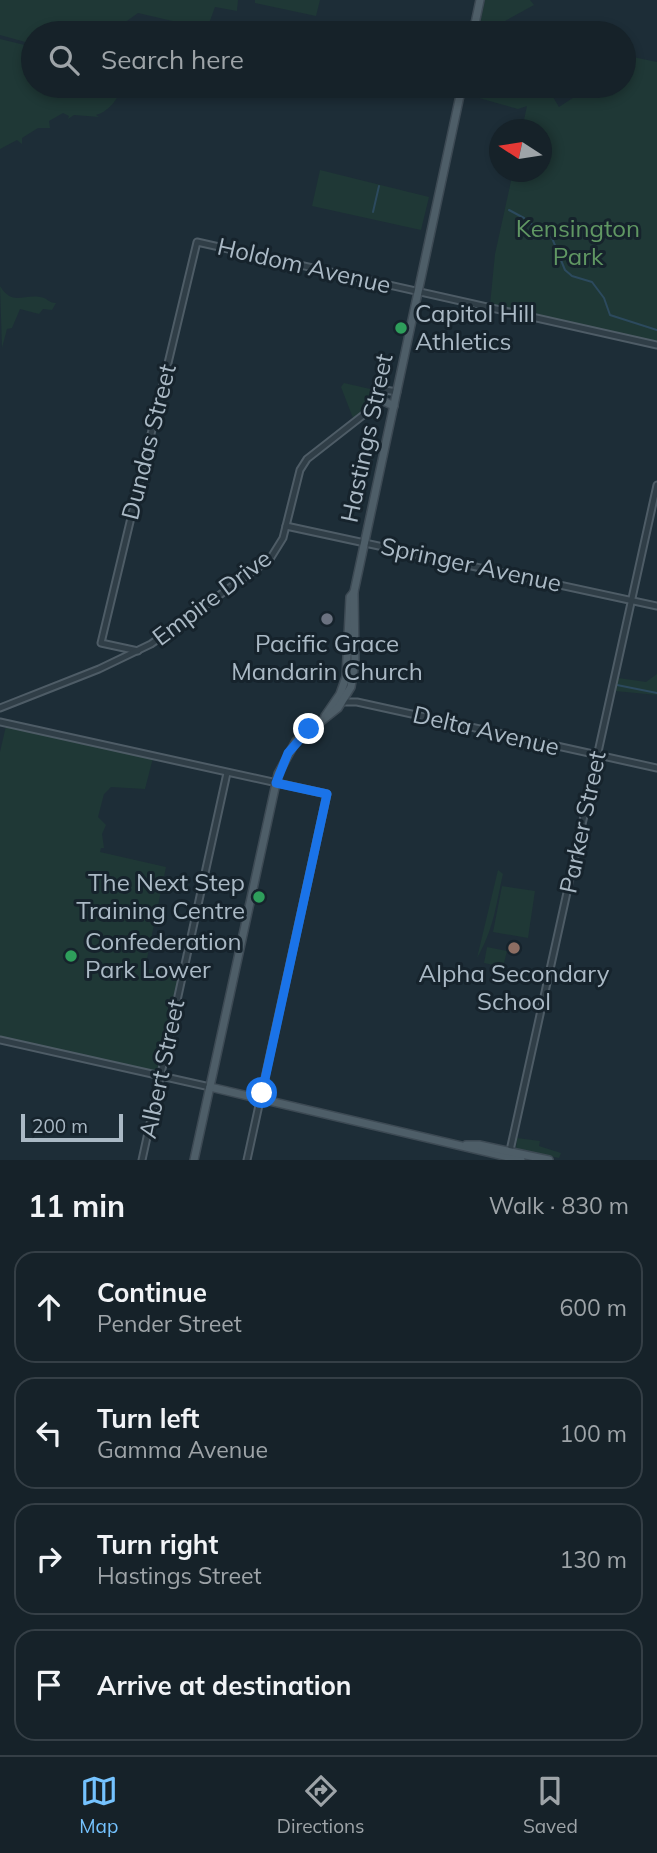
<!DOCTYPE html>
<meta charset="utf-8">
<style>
:root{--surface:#162229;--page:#1f2a31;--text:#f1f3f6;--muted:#9ea4a8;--line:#353f46;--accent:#75c3ff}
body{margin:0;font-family:Mulish,sans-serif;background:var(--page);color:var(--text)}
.compass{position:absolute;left:489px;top:119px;width:63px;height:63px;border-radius:50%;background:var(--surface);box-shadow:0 4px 10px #0003;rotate:282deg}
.scale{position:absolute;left:21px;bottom:18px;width:102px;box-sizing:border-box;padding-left:7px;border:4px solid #aab9c5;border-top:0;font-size:19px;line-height:24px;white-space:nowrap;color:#aab9c5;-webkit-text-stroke:5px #16232c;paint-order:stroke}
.stop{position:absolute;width:21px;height:21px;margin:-16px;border:5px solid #1a73e8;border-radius:50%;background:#fff}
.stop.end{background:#1a73e8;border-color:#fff;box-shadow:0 2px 7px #0008}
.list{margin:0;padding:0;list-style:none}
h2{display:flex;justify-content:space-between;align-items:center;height:91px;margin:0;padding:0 28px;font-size:30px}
h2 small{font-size:23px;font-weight:400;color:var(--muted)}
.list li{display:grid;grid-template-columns:46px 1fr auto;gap:21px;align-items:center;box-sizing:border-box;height:112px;margin:0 14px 14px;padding:0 14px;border:2px solid var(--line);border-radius:21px}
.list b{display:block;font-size:26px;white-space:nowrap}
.list p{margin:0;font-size:23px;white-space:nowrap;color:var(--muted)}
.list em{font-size:23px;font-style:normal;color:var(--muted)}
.icon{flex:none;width:38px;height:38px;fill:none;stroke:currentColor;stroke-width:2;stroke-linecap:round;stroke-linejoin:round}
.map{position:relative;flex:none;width:657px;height:1160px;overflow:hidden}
.search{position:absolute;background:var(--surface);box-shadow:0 4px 10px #0003;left:21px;right:21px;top:21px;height:77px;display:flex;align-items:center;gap:18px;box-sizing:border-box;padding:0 24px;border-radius:38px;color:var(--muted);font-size:26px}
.sheet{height:595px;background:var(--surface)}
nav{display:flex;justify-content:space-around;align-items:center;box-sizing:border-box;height:98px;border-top:2px solid var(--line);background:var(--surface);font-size:19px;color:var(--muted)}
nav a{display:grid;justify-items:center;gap:4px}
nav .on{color:var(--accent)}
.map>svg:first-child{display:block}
.green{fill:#1f3836}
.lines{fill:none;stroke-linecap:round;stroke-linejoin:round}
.stream{stroke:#2c4a5e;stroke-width:2}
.minor-casing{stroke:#4e5c66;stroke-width:9}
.major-casing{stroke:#3d4a54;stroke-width:10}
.minor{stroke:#303e47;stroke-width:5}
.major{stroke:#4e5e68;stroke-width:7}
.route{stroke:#1a73e8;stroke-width:9}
.leisure-dot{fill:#2e9e5b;stroke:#16232c;stroke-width:2.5}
.worship-dot{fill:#6b7280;stroke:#16232c;stroke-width:2.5}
.education-dot{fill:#8d6e63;stroke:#16232c;stroke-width:2.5}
.labels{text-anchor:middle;stroke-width:6;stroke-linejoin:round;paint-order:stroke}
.park-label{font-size:24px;fill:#609763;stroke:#16232c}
.street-label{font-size:24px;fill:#aab9c5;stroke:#16232c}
.poi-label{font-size:24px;fill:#aab9c5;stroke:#16232c;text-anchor:start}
</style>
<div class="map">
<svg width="657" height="1160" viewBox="0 0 657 1160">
<rect width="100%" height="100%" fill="#1d2d37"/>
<g class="green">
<polygon points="0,0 238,0 237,11 215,7 207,29 138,13 110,33 33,33 33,43 29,43 0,35"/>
<polygon points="255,0 320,0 316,16 255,3"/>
<polygon points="485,0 530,0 534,5 505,21 512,33 478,33"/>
<path d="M0,39L33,47V86H121C120,98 108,112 96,115L99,117L74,115L68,119L69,116L63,113L49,121L50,128H38L22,138V144L17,140L0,149Z"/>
<polygon points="633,57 657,62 657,342 490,305 495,254 513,172 542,172 542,130 522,129 527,106 518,109 465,94 467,86 550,86 563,92 583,86 569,96 550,92 559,107 591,86 624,86 624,63"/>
<polygon points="320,170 429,197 421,230 312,206"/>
<path d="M0,286C12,306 23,294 40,297C48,298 48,303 56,303L52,310L43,309L39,314L20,309L12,328L7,329L2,348Z"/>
<polygon points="344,383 379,391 381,396 353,418 341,387"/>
<polygon points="657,674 657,695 615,691 618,678 646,682"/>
<polygon points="6,726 153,758 145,789 111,787 104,794 98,817 106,825 102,834 104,848 101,848 100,852 166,867 145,968 176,975 178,973 180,976 158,1074 0,1038 0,752"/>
<path d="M498,870L503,874C496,904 494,929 477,958Z"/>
<polygon points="502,886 535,891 528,938 493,932"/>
<polygon points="487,947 507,951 503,967 484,963"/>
<polygon points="517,1138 540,1141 539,1146 561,1153 559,1158 516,1150"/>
</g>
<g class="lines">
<g class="stream">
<polyline points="509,210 524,218"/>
<polyline points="373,212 379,186"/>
<polyline points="530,223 552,238 565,270 572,276 592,282 604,298 610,315 657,330"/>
<polyline points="617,685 657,693"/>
</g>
<defs>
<g id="minor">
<polyline points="286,526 657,606"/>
<polyline points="138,651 101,643 197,242 657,345"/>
<polyline points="343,702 357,702 657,768"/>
<polyline points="0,708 99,669 151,644 270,559 283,538 300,470 307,459 380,402 385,390 397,392"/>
<polyline points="0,722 327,794 247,1160"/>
<polyline points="0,1040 210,1087"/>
<polyline points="509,1155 657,485"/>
<polyline points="142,1160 227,773"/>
</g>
<g id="major">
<polyline points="473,33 480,0"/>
<polyline points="381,400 394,406"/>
<polyline points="325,716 340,694 346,677 350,597 354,592 462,86"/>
<polyline points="210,1087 521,1160"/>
<polyline points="466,1145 479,1145 549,1160"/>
<polyline points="194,1160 278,774 296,741 338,708 351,687 355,662 354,592"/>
</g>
</defs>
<use href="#minor" class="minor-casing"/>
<use href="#major" class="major-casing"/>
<use href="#minor" class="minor"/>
<use href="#major" class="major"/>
</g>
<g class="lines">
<polyline class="route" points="262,1093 327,794 276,783 288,753 309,729"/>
</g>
<g class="leisure-dot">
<circle cx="401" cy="328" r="7"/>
<circle cx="259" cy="897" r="7"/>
<circle cx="71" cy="956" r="7"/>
</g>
<circle class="worship-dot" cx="327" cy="619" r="7"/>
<circle class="education-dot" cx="514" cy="948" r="7"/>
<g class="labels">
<g class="park-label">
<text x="578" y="237">Kensington<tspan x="578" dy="28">Park</tspan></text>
</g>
<g class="street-label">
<text transform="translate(304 266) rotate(13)" y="8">Holdom Avenue</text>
<text transform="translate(367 438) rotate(-78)" y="8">Hastings Street</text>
<text transform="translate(149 442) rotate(-76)" y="8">Dundas Street</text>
<text transform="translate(471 565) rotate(12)" y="8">Springer Avenue</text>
<text transform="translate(212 598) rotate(-37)" y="8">Empire Drive</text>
<text transform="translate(486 731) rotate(13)" y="8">Delta Avenue</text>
<text transform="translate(583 822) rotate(-78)" y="8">Parker Street</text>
<text transform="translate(162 1069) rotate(-78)" y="8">Albert Street</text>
</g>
<g class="poi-label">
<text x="415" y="322">Capitol Hill<tspan x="415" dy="28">Athletics</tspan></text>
<text x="327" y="652" text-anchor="middle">Pacific Grace<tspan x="327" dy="28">Mandarin Church</tspan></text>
<text x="245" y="891" text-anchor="end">The Next Step<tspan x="245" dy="28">Training Centre</tspan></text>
<text x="85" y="950">Confederation<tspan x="85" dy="28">Park Lower</tspan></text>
<text x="514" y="982" text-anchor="middle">Alpha Secondary<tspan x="514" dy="28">School</tspan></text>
</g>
</g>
</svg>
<svg class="compass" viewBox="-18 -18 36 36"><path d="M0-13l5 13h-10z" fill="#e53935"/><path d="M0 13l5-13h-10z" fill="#9ea4a8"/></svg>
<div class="scale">200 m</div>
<div class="stop" style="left:262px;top:1093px"></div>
<div class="stop end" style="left:309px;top:729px"></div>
<div class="search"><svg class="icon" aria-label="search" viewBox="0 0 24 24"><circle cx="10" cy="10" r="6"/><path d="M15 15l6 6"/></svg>Search here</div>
</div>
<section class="sheet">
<h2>11 min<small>Walk · 830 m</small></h2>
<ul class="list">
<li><svg class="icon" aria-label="ahead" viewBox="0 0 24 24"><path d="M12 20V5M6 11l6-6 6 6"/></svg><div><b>Continue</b><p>Pender Street</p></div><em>600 m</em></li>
<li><svg class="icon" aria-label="left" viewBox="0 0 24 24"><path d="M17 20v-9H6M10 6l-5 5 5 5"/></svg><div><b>Turn left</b><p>Gamma Avenue</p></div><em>100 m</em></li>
<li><svg class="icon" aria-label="right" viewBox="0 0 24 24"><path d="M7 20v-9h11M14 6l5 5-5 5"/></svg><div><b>Turn right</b><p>Hastings Street</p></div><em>130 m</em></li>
<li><svg class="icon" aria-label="arrive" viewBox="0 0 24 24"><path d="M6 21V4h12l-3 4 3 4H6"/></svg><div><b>Arrive at destination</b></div></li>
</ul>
</section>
<nav>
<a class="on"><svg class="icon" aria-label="map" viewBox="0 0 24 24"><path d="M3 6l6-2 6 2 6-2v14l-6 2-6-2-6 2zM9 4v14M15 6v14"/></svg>Map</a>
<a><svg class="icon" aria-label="directions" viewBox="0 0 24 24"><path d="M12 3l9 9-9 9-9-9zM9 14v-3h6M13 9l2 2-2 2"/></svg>Directions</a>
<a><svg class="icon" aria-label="saved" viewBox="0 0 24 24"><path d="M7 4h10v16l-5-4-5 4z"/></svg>Saved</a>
</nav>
